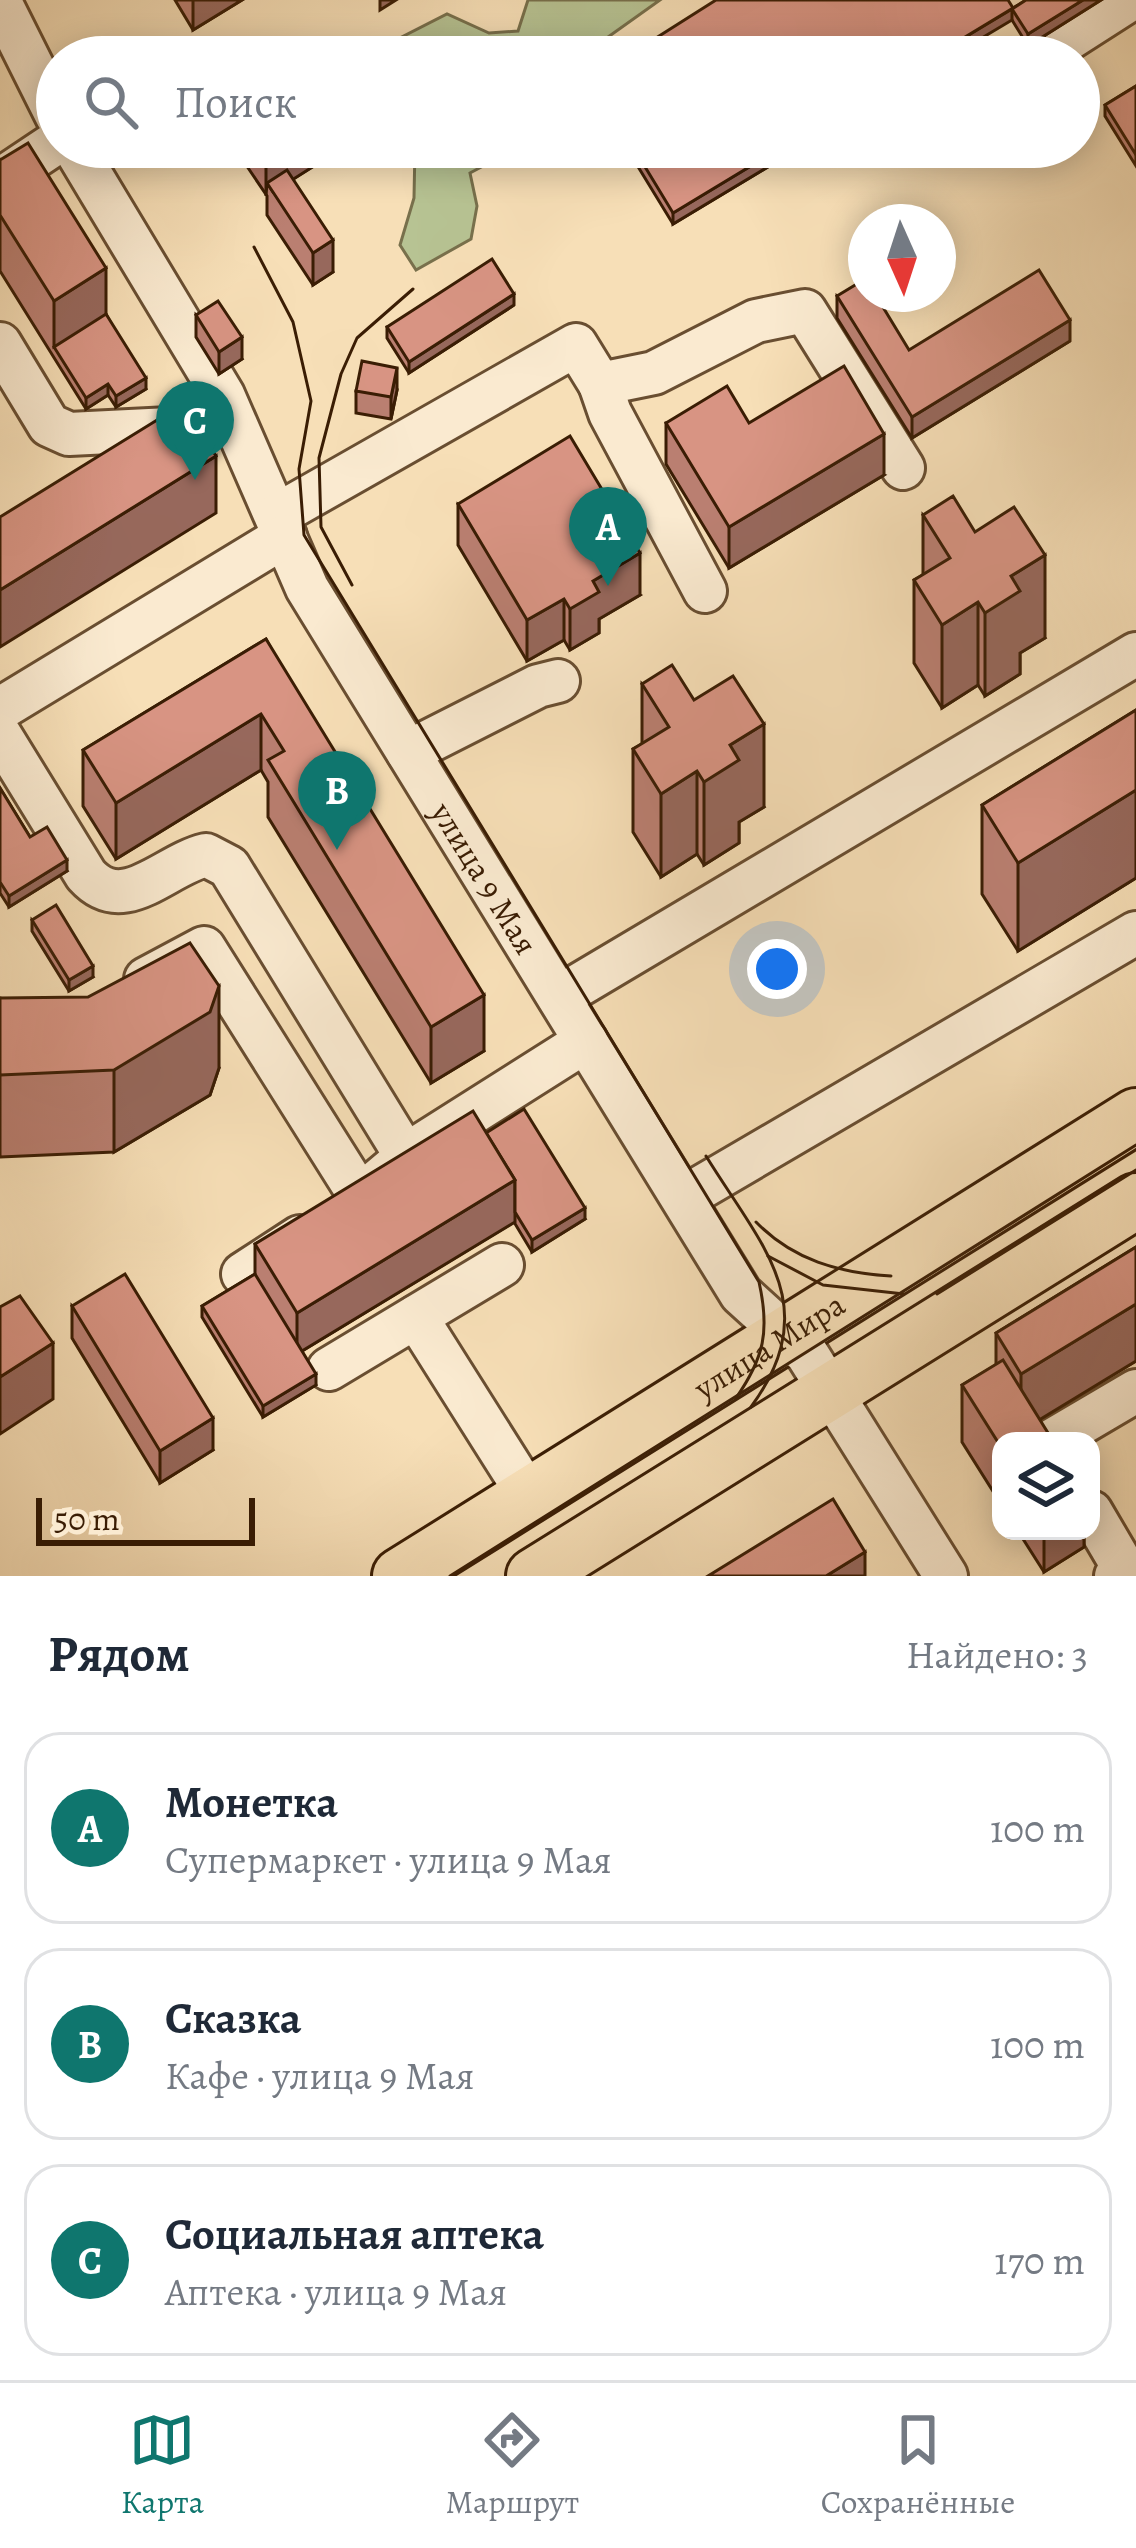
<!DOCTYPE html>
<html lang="ru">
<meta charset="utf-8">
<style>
:root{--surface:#fff;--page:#f6f6f7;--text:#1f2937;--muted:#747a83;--line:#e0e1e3;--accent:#0f766e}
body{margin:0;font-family:Alegreya,serif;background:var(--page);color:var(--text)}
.controls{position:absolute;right:36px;bottom:36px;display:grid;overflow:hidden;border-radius:24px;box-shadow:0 6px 30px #0003}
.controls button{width:108px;height:108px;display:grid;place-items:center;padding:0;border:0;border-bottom:3px solid var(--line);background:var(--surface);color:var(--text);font:60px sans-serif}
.compass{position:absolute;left:848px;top:204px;width:108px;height:108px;border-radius:50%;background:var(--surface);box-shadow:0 6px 30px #0003;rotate:177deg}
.scale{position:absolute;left:36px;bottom:30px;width:219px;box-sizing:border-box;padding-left:12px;border:6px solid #3a1d04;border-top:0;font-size:33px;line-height:42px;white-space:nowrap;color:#3a1d04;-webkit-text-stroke:9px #faead0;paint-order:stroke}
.you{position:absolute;left:777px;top:969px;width:42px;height:42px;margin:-30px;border:9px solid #fff;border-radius:50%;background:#1a73e8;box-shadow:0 0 0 18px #1a73e833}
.badge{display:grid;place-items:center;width:78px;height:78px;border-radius:50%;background:var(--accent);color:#fff;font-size:39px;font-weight:700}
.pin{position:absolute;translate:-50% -99px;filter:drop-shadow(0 3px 6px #0008)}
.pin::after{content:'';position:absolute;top:63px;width:42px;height:36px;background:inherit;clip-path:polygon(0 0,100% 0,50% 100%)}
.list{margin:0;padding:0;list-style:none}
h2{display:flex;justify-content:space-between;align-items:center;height:156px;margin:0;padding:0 48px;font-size:51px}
h2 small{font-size:39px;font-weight:400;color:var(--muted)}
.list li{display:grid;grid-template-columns:78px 1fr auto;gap:36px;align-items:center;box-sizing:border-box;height:192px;margin:0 24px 24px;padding:0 24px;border:3px solid var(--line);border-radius:36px}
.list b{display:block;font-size:45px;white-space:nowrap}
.list p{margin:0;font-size:39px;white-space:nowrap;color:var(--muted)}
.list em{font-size:39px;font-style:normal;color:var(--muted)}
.icon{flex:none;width:66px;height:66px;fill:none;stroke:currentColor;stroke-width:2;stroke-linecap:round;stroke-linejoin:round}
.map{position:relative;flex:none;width:1136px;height:1576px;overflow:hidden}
.search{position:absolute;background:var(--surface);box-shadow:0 6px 30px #0003;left:36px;right:36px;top:36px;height:132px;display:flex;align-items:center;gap:30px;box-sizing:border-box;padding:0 42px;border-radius:66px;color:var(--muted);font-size:45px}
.sheet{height:804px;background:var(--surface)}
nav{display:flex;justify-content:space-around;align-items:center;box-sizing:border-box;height:168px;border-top:3px solid var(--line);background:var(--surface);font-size:33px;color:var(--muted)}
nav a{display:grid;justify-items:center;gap:6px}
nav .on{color:var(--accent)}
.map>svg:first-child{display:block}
.green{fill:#b7c393;stroke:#78704c;stroke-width:3}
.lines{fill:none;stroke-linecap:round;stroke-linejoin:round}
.minor-casing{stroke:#694e31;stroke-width:48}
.major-casing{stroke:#3a1d04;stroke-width:60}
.minor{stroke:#faead0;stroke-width:42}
.major{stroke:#f7dfb7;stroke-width:54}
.tram{stroke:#3a1d04;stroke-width:3}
.wall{fill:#ba7f71;stroke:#3a1d04;stroke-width:3}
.shaded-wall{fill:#97685c;stroke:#3a1d04;stroke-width:3}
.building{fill:#d89483;stroke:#3a1d04;stroke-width:3}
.labels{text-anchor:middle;stroke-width:10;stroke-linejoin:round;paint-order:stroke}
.street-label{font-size:33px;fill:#3a1d04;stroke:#faead0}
</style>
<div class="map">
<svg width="1136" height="1576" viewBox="0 0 1136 1576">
<rect width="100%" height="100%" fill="#f7dfb7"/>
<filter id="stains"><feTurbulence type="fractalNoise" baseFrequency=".00167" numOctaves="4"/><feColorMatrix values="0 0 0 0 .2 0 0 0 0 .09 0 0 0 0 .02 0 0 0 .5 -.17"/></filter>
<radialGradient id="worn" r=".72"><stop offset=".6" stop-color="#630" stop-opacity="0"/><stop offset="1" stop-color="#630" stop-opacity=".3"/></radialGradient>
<g class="green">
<polygon points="528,0 660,0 580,57 395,57 396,40 447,14 489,33 518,31"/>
<polygon points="415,147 519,147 470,173 477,206 471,239 416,270 400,245 414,198"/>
</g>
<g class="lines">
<defs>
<g id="minor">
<polyline points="0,2 57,116"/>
<polyline points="1040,57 1129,0"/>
<path id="s1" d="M74,147L223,395L307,588L741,1294L807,1354L946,1576"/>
<polyline points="0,180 57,142"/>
<polyline points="0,344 49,425 69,434 170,429"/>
<polyline points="600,384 610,413 705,591"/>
<polyline points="277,515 576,345 600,384 654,373 756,321 805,311 903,468"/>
<polyline points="0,709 285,536"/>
<path d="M0,735L86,875C124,917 164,865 206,855L229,867L406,1156"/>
<polyline points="408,752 538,686 558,681"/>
<polyline points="146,979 204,948 360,1196 417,1148 586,1041"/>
<polyline points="559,997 1136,654"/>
<polyline points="683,1198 1136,933"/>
<polyline points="243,1274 300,1237"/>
<polyline points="416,1317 529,1496"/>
<polyline points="329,1369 502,1265"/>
<polyline points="1051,1441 1136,1391"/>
<polyline points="1091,1512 1125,1570 1116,1576"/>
</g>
<g id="major">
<path id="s2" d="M400,1576L1136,1116"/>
<polyline points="534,1576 1136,1201"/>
</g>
</defs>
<use href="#minor" class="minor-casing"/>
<use href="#major" class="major-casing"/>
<use href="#minor" class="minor"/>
<use href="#major" class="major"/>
<g class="tram">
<path d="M254,247L293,322L311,401L299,469L304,535L759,1282C770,1331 764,1358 736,1398"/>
<polyline points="352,585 321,527 319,458 341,374 357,338 413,289"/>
<path d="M706,1156C762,1247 825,1305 751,1407"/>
<path d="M756,1222C793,1260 839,1273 891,1276"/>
<polyline points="768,1256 823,1285 904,1294"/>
<polyline points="937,1294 1136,1170"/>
<polyline points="450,1576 1136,1145"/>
</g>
</g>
<g class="wall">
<polygon points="175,0 242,0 193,30"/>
<polygon points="716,0 1013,8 1026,0 1101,0 1028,46 1012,20"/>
<polygon points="1136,86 1136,166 1105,116 1105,105"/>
<polygon points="234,147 344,147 293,179 333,272 313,285 267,215 267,196"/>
<polygon points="626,147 801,147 673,224"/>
<polygon points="0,160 106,314 146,389 116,407 108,395 86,409 0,271"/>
<polygon points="837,296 909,350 1070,341 912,438 837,318"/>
<polygon points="514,305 409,373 387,338 387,327"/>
<polygon points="196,315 242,359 219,374 196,337"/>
<polygon points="397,390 391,419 356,413 356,391"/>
<polygon points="666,423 749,423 884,475 729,568 666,464"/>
<polygon points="458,504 640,595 599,619 599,633 570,650 564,640 527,661 458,545"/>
<polygon points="923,515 1045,638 1020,653 1020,674 985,696 978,685 942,708 914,663 914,580 923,575"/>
<polygon points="266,639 484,1051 431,1083 268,817 268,782 261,770 116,859 83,806 83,750"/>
<polygon points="642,684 764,807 739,822 739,843 704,865 697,854 661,877 633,832 633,749 642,744"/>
<polygon points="1136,710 1136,878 1018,951 982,894 982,805"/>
<polygon points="0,788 30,837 67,871 9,907 0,893"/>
<polygon points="32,920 93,977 69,991 32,931"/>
<polygon points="0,998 219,1068 210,1095 114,1152 0,1157"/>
<polygon points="486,1133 585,1219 532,1252 514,1222 302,1351 316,1385 263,1417 202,1317 202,1306 255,1274 255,1244"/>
<polygon points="1136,1247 1136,1361 1001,1441 1001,1504 962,1442 962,1385 996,1365 996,1333"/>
<polygon points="72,1306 213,1450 160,1483 72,1338"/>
<polygon points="1018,1531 1084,1531 1084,1547 1044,1572"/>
</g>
<g class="shaded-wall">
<polygon points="193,0 242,0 193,30"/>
<polygon points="380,0 396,0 380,10"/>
<polygon points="1083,0 1101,0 1028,46 1028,34"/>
<polygon points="1012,9 1012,20 950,57 932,57"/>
<polygon points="294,147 344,147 273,192 267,183 266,196 266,165"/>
<polygon points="782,147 801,147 673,224 673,213"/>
<polygon points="333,240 333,272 313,285 313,253"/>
<polygon points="106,268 106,325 54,347 54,301"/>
<polygon points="514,294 514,305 409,373 409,362"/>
<polygon points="1070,320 1070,341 912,438 912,417"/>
<polygon points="242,337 242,359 219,374 219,352"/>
<polygon points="397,368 397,390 391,419 391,397"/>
<polygon points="146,378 146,389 116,407 116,396"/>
<polygon points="108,384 108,395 86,409 86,398"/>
<polygon points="884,434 884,475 729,568 729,527"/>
<polygon points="216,456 216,513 0,647 0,590"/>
<polygon points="640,553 640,595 599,619 599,633 570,650 570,609 593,581"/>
<polygon points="1045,555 1045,638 1020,653 1020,674 985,696 985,613 1011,576"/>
<polygon points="564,599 564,640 527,661 527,620"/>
<polygon points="978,602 978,685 942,708 942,625"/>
<polygon points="261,714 261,770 116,859 116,803"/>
<polygon points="764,724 764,807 739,822 739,843 704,865 704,782 730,745"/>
<polygon points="697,771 697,854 661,877 661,794"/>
<polygon points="1136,790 1136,878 1018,951 1018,863"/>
<polygon points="67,860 67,871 9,907 9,896"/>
<polygon points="93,966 93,977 69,991 69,980"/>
<polygon points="219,986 219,1068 210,1095 114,1152 114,1070"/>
<polygon points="484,995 484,1051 431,1083 431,1027"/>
<polygon points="515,1180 515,1222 297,1354 297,1313"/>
<polygon points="585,1208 585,1219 532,1252 532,1240"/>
<polygon points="1136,1304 1136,1361 1021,1431 1021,1374"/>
<polygon points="53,1343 53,1399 0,1434 0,1377"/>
<polygon points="316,1374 316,1385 263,1417 263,1406"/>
<polygon points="213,1418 213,1450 160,1483 160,1451"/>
<polygon points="1044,1531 1084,1531 1084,1547 1044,1572"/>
<polygon points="865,1552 865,1576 826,1576"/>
</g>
<g class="building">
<polygon points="716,0 1008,0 1013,8 932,57 626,57"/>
<polygon points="1026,0 1083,0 1028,34 1012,9"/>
<polygon points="336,50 341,57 326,57"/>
<polygon points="1136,86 1136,155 1105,105"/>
<polygon points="28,143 106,268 54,301 0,215 0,160"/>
<polygon points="255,147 294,147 266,165"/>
<polygon points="633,147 782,147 673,213"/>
<polygon points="287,170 333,240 313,253 267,183"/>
<polygon points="492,259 514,294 409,362 387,327"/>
<polygon points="1039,270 1070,320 912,417 837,296 865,279 866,294 875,294 909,350"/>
<polygon points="218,301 242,337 219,352 196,315"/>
<polygon points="106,314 146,378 116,396 108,384 86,398 54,347"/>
<polygon points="362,361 397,368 391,397 356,391"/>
<polygon points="844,366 884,434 729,527 666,423 727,386 749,423"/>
<polygon points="183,404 216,456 0,590 0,517"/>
<polygon points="570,436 640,553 593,581 599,592 570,609 564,599 527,620 458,504"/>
<polygon points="953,496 975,532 1014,507 1045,555 1011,576 1020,591 985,613 978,602 942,625 914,580 950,558 923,515"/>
<polygon points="266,639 484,995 431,1027 268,760 284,751 261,714 116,803 83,750"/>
<polygon points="672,665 694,700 733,676 764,724 730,745 739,760 704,782 697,771 661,794 633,749 669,727 642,684"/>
<polygon points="1136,710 1136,790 1018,863 982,805"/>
<polygon points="0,788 30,837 47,827 67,860 9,896 0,882"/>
<polygon points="56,905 93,966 69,980 32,920"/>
<polygon points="190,943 219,986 210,1012 114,1070 0,1075 0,998 88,997"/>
<polygon points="524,1109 585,1208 532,1240 515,1212 515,1180 486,1133"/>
<polygon points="473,1111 515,1180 297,1313 255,1244"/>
<polygon points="1136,1247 1136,1304 1021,1374 996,1333"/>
<polygon points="125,1274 213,1418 160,1451 72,1306"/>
<polygon points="255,1274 316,1374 263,1406 202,1306"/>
<polygon points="20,1296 53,1343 0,1377 0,1307"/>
<polygon points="1003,1360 1053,1441 1001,1441 1001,1447 962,1385"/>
<polygon points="833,1499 865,1552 826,1576 708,1576"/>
</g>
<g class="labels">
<g class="street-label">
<text dy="12" stroke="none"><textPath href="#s1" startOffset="840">улица 9 Мая</textPath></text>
<text dy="12" stroke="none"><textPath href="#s2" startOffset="435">улица Мира</textPath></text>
</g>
</g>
<rect width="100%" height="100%" filter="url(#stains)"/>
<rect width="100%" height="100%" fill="url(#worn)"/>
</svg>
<div class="controls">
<button><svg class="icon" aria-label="layers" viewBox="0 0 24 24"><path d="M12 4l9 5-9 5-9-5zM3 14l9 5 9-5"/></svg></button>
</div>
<svg class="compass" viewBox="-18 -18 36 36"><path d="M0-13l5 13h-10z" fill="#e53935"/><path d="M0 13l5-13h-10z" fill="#747a83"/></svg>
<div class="scale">50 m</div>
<div class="you"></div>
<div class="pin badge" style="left:608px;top:586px">A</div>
<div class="pin badge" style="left:337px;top:850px">B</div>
<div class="pin badge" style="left:195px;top:480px">C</div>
<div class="search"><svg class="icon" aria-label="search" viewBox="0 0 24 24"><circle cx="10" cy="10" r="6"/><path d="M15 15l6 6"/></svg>Поиск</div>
</div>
<section class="sheet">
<h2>Рядом<small>Найдено: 3</small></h2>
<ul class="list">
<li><span class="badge">A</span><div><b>Монетка</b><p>Супермаркет · улица 9 Мая</p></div><em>100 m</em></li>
<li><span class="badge">B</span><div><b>Сказка</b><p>Кафе · улица 9 Мая</p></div><em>100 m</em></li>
<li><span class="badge">C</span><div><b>Социальная аптека</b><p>Аптека · улица 9 Мая</p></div><em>170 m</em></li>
</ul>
</section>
<nav>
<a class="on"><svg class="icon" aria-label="map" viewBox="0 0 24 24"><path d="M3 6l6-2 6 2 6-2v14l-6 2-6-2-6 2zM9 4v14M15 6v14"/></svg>Карта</a>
<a><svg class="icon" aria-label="directions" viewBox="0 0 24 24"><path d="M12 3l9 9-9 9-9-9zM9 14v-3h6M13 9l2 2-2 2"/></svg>Маршрут</a>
<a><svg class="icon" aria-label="saved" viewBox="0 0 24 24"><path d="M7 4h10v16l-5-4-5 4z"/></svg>Сохранённые</a>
</nav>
